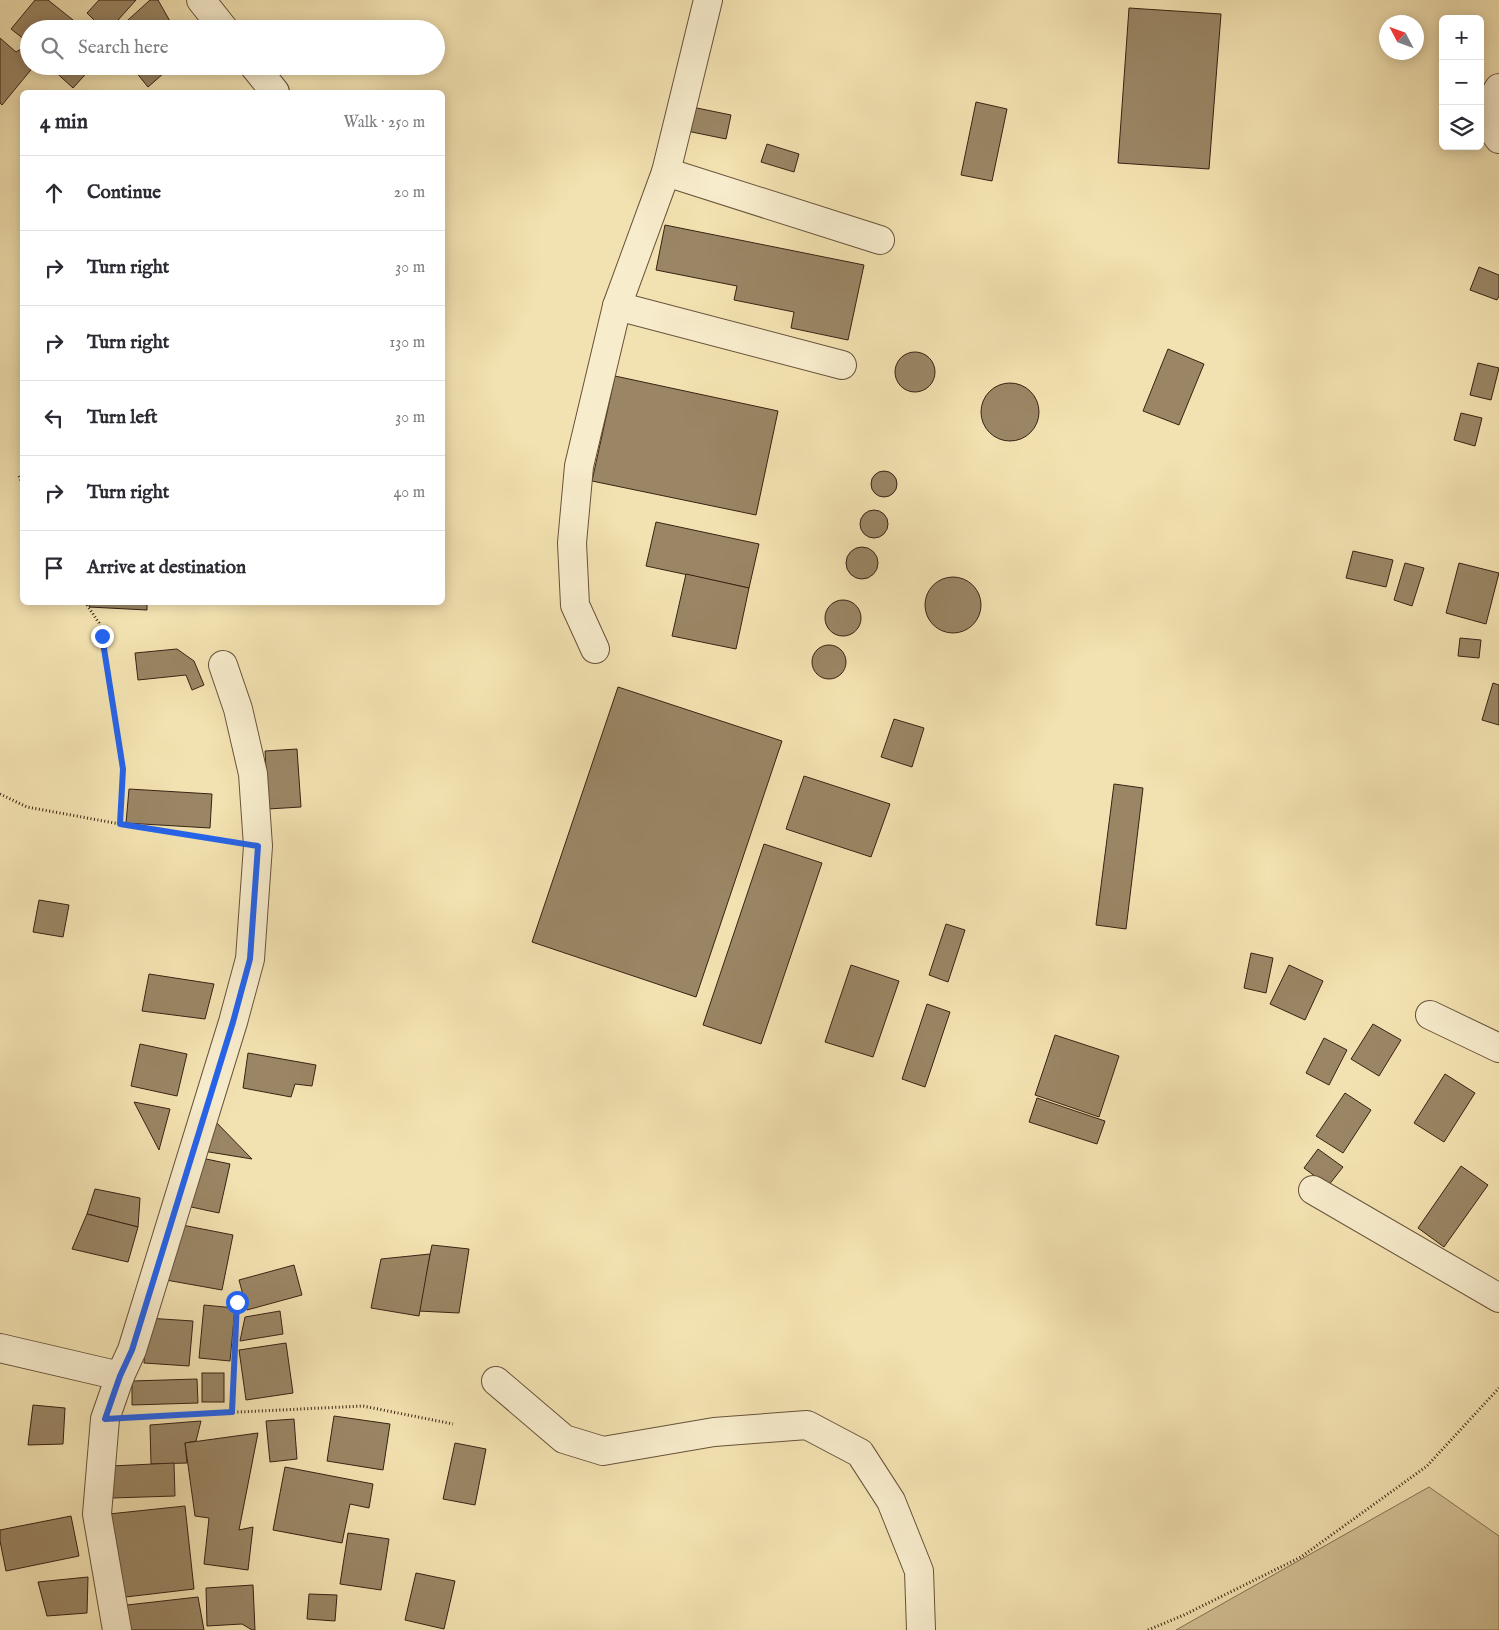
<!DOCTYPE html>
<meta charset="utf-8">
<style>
:root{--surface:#fff;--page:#f7f7f7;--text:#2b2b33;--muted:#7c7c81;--line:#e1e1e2}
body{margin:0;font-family:"IM FELL English",serif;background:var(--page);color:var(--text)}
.controls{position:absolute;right:15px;top:15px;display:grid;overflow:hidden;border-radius:8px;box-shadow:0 2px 12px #0003}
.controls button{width:45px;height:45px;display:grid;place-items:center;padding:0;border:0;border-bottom:1px solid var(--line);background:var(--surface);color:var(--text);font:25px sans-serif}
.compass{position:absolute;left:1379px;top:15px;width:45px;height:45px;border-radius:50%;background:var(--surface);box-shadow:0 2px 12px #0003;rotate:311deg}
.stop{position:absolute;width:15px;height:15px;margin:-11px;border:4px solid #2563eb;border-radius:50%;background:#fff}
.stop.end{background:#2563eb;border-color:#fff;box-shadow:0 1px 5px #0008}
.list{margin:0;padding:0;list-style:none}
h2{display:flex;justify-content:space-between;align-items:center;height:65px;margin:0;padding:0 20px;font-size:21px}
h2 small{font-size:16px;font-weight:400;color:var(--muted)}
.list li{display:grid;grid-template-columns:32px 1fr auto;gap:15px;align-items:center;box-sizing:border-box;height:75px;padding:0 20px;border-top:1px solid var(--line)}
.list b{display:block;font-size:19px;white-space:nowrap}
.list em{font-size:16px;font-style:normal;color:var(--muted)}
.icon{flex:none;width:28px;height:28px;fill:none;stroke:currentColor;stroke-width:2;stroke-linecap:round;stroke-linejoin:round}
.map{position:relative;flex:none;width:1499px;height:1630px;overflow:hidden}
.search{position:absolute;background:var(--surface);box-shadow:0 2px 12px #0003;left:20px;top:20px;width:425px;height:55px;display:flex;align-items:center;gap:12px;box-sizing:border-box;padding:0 18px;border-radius:28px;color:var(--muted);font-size:19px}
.panel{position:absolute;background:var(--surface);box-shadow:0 2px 12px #0003;left:20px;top:90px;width:425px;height:515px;border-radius:8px}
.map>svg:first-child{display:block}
.green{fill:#d3c196;stroke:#867254}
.building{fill:#9a8665;stroke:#392213}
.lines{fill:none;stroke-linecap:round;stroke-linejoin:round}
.minor-casing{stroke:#68523a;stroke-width:30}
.path{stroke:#392213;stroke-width:3;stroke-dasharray:1 2.5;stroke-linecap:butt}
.minor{stroke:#f7eccc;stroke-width:28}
.route{stroke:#2563eb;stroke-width:6}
</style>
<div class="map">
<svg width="1499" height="1630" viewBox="0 0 1499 1630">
<rect width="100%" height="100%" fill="#f3e2b1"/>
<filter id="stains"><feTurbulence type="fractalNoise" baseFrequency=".004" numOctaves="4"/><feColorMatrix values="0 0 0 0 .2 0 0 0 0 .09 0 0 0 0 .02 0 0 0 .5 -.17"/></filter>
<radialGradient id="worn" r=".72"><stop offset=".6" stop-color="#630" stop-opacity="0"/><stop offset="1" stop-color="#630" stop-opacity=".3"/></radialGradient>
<polygon class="green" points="1429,1487 1499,1536 1499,1630 1176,1630"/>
<g class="building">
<polygon points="35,0 48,0 73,20 66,29 29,29 29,43 11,29"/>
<polygon points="99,0 136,0 110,29 103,29 87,13"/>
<polygon points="150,0 158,0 171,23 163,29 118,29"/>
<polygon points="1129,8 1221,14 1209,169 1118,163"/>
<polygon points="0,38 16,52 23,48 29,52 29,66 34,66 2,105 0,103"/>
<polygon points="49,66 93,66 73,88"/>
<polygon points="131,66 172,66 148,87"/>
<polygon points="976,102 1007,109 992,181 961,175"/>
<polygon points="692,107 731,115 726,139 687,131"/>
<polygon points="767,144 799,154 794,172 761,162"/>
<polygon points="665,225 864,265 848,340 791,328 794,312 734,300 737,286 656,270"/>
<polygon points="1479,267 1499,275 1499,296 1497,300 1470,290"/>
<polygon points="1168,349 1204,364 1179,425 1143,411"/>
<circle cx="915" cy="372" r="20"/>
<polygon points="1478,363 1499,368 1491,400 1470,395"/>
<polygon points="615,376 778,411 756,515 592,481"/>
<circle cx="1010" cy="412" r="29"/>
<polygon points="1461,413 1482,418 1475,446 1454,440"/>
<circle cx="884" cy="484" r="13"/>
<circle cx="874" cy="524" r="14"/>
<polygon points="656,522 759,544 749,588 646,566"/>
<circle cx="862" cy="563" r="16"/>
<polygon points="1353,551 1393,560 1386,587 1346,578"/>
<polygon points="1405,563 1424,568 1412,606 1394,600"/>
<polygon points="1459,563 1499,573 1486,624 1446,613"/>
<polygon points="686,574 749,588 736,649 672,636"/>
<circle cx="953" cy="605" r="28"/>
<circle cx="843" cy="618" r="18"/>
<polygon points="90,602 147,602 147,610 89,607"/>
<polygon points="1460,638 1481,640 1479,658 1458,656"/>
<circle cx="829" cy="662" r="17"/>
<polygon points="177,649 194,661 204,685 192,690 186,675 138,680 135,653"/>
<polygon points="1493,683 1499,685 1499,725 1482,720"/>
<polygon points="618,687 782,741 696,997 532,942"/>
<polygon points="894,719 924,728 912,767 881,757"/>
<polygon points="297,749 301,807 268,809 265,751"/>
<polygon points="804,776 890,804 871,857 786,829"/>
<polygon points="1114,784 1143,788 1126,929 1096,925"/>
<polygon points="129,789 212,794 210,828 126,823"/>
<polygon points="764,844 822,863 761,1044 703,1025"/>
<polygon points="39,900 69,905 63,937 33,932"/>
<polygon points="946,924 965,930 948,982 929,975"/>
<polygon points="1251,953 1273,958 1266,993 1244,988"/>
<polygon points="851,965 899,981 873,1057 825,1042"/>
<polygon points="1289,965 1323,981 1305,1020 1270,1004"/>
<polygon points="149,974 214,984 205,1019 142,1011"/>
<polygon points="927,1004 950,1012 925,1087 902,1079"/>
<polygon points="1373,1024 1401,1040 1379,1076 1351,1059"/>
<polygon points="1055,1035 1119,1056 1099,1117 1035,1095"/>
<polygon points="1324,1038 1347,1050 1329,1085 1306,1073"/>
<polygon points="140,1044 187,1054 177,1096 131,1086"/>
<polygon points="248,1053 316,1065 312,1086 295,1084 291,1097 243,1088"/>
<polygon points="1445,1074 1475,1093 1444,1142 1414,1123"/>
<polygon points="1345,1093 1371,1110 1343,1153 1316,1136"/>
<polygon points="1037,1098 1105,1121 1097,1144 1029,1122"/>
<polygon points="134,1102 170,1109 159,1150"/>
<polygon points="213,1119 252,1159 203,1151"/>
<polygon points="1318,1149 1343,1167 1328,1186 1304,1168"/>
<polygon points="192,1156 230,1164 219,1213 182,1205"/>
<polygon points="1461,1166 1488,1185 1444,1247 1418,1228"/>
<polygon points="95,1189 140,1198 138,1227 87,1214"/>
<polygon points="87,1214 138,1227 128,1262 72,1249"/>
<polygon points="177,1224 233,1235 222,1290 166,1280"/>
<polygon points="432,1245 469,1249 459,1313 418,1311"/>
<polygon points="430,1254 419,1316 371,1308 381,1259"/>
<polygon points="294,1265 302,1295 247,1310 239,1280"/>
<polygon points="204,1305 235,1308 230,1361 199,1358"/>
<polygon points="280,1311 283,1334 240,1341 245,1317"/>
<polygon points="147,1318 193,1321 189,1366 144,1363"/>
<polygon points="286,1343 293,1393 246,1400 239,1350"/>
<rect x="202" y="1373" width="22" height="29"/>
<polygon points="197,1379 198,1403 132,1405 132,1381"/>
<polygon points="33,1405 65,1408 63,1444 28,1445"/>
<polygon points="334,1416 390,1424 383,1470 327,1461"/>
<polygon points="294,1419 297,1459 270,1462 266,1421"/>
<polygon points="201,1421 196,1441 185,1443 187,1463 151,1464 150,1425"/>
<polygon points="258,1433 239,1530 253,1527 248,1570 204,1564 209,1518 195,1516 185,1443"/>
<polygon points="455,1443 486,1449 475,1505 443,1499"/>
<polygon points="174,1463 175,1496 112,1498 111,1466"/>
<polygon points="285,1467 373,1484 369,1508 350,1504 342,1543 273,1530"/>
<polygon points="185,1506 194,1589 117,1598 109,1514"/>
<polygon points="71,1516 79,1556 6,1571 0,1541 0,1530"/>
<polygon points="348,1533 389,1539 381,1590 340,1584"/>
<polygon points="416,1573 455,1581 444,1629 405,1620"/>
<polygon points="88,1577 87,1613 47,1616 38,1582"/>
<polygon points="253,1585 255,1630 252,1630 242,1624 207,1626 206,1588"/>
<polygon points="309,1594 337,1595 335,1621 307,1619"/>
<polygon points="198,1597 204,1630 130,1630 127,1605"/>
</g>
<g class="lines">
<defs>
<g id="minor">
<polyline points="201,0 224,29"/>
<polyline points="254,66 275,92"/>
<polyline points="1499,88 1489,104 1489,125 1499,139"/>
<polyline points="666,172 880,240"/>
<polyline points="617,306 842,365"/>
<polyline points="595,649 575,605 572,543 579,466 617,306 666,172 708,0"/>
<polyline points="1430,1015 1499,1048"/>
<polyline points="1313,1190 1499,1298"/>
<polyline points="0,1348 120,1376"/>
<polyline points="496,1381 564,1439 603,1451 714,1432 807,1425 860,1453 891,1501 919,1571 921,1630"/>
<polyline points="117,1630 97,1514 105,1419 120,1376 132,1350 233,1022 250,959 258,846 253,774 238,709 223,665"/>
</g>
</defs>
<use href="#minor" class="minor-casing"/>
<g class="path">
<polyline points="19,476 22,483"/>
<polyline points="85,602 99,623 102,636 123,769 120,824 227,841"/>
<polyline points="0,794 27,807 120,824"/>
<polyline points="231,1412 237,1302"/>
<polyline points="136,1417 363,1406 453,1424"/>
<polyline points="1148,1630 1184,1615 1301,1557 1427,1466 1499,1388"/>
</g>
<use href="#minor" class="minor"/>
</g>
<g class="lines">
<polyline class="route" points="102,636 123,769 120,824 258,846 250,959 233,1022 132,1350 120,1376 105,1419 232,1412 237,1302"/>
</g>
<rect width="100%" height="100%" filter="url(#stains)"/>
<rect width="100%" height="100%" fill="url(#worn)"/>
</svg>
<div class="controls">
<button>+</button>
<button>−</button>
<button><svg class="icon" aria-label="layers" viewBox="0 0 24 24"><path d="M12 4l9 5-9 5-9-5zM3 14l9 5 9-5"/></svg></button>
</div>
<svg class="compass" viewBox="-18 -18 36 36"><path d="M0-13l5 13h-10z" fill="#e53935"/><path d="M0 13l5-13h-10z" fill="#7c7c81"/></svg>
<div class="stop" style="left:237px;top:1302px"></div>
<div class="stop end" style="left:102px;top:636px"></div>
<div class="search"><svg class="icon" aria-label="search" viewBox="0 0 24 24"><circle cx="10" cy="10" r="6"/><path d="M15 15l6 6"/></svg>Search here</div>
<section class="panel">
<h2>4 min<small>Walk · 250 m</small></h2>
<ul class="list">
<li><svg class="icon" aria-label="ahead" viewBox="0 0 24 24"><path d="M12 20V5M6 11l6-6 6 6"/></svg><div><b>Continue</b></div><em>20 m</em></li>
<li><svg class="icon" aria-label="right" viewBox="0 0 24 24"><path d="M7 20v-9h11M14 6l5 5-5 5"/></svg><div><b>Turn right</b></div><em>30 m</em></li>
<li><svg class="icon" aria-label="right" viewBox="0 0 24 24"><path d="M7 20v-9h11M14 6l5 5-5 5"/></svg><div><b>Turn right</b></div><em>130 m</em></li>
<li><svg class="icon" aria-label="left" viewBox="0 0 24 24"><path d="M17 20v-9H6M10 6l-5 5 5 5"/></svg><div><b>Turn left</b></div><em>30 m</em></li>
<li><svg class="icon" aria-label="right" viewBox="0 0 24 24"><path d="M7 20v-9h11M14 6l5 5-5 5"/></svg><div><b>Turn right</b></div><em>40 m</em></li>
<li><svg class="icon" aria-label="arrive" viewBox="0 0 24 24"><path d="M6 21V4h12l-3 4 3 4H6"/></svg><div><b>Arrive at destination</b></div></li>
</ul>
</section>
</div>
